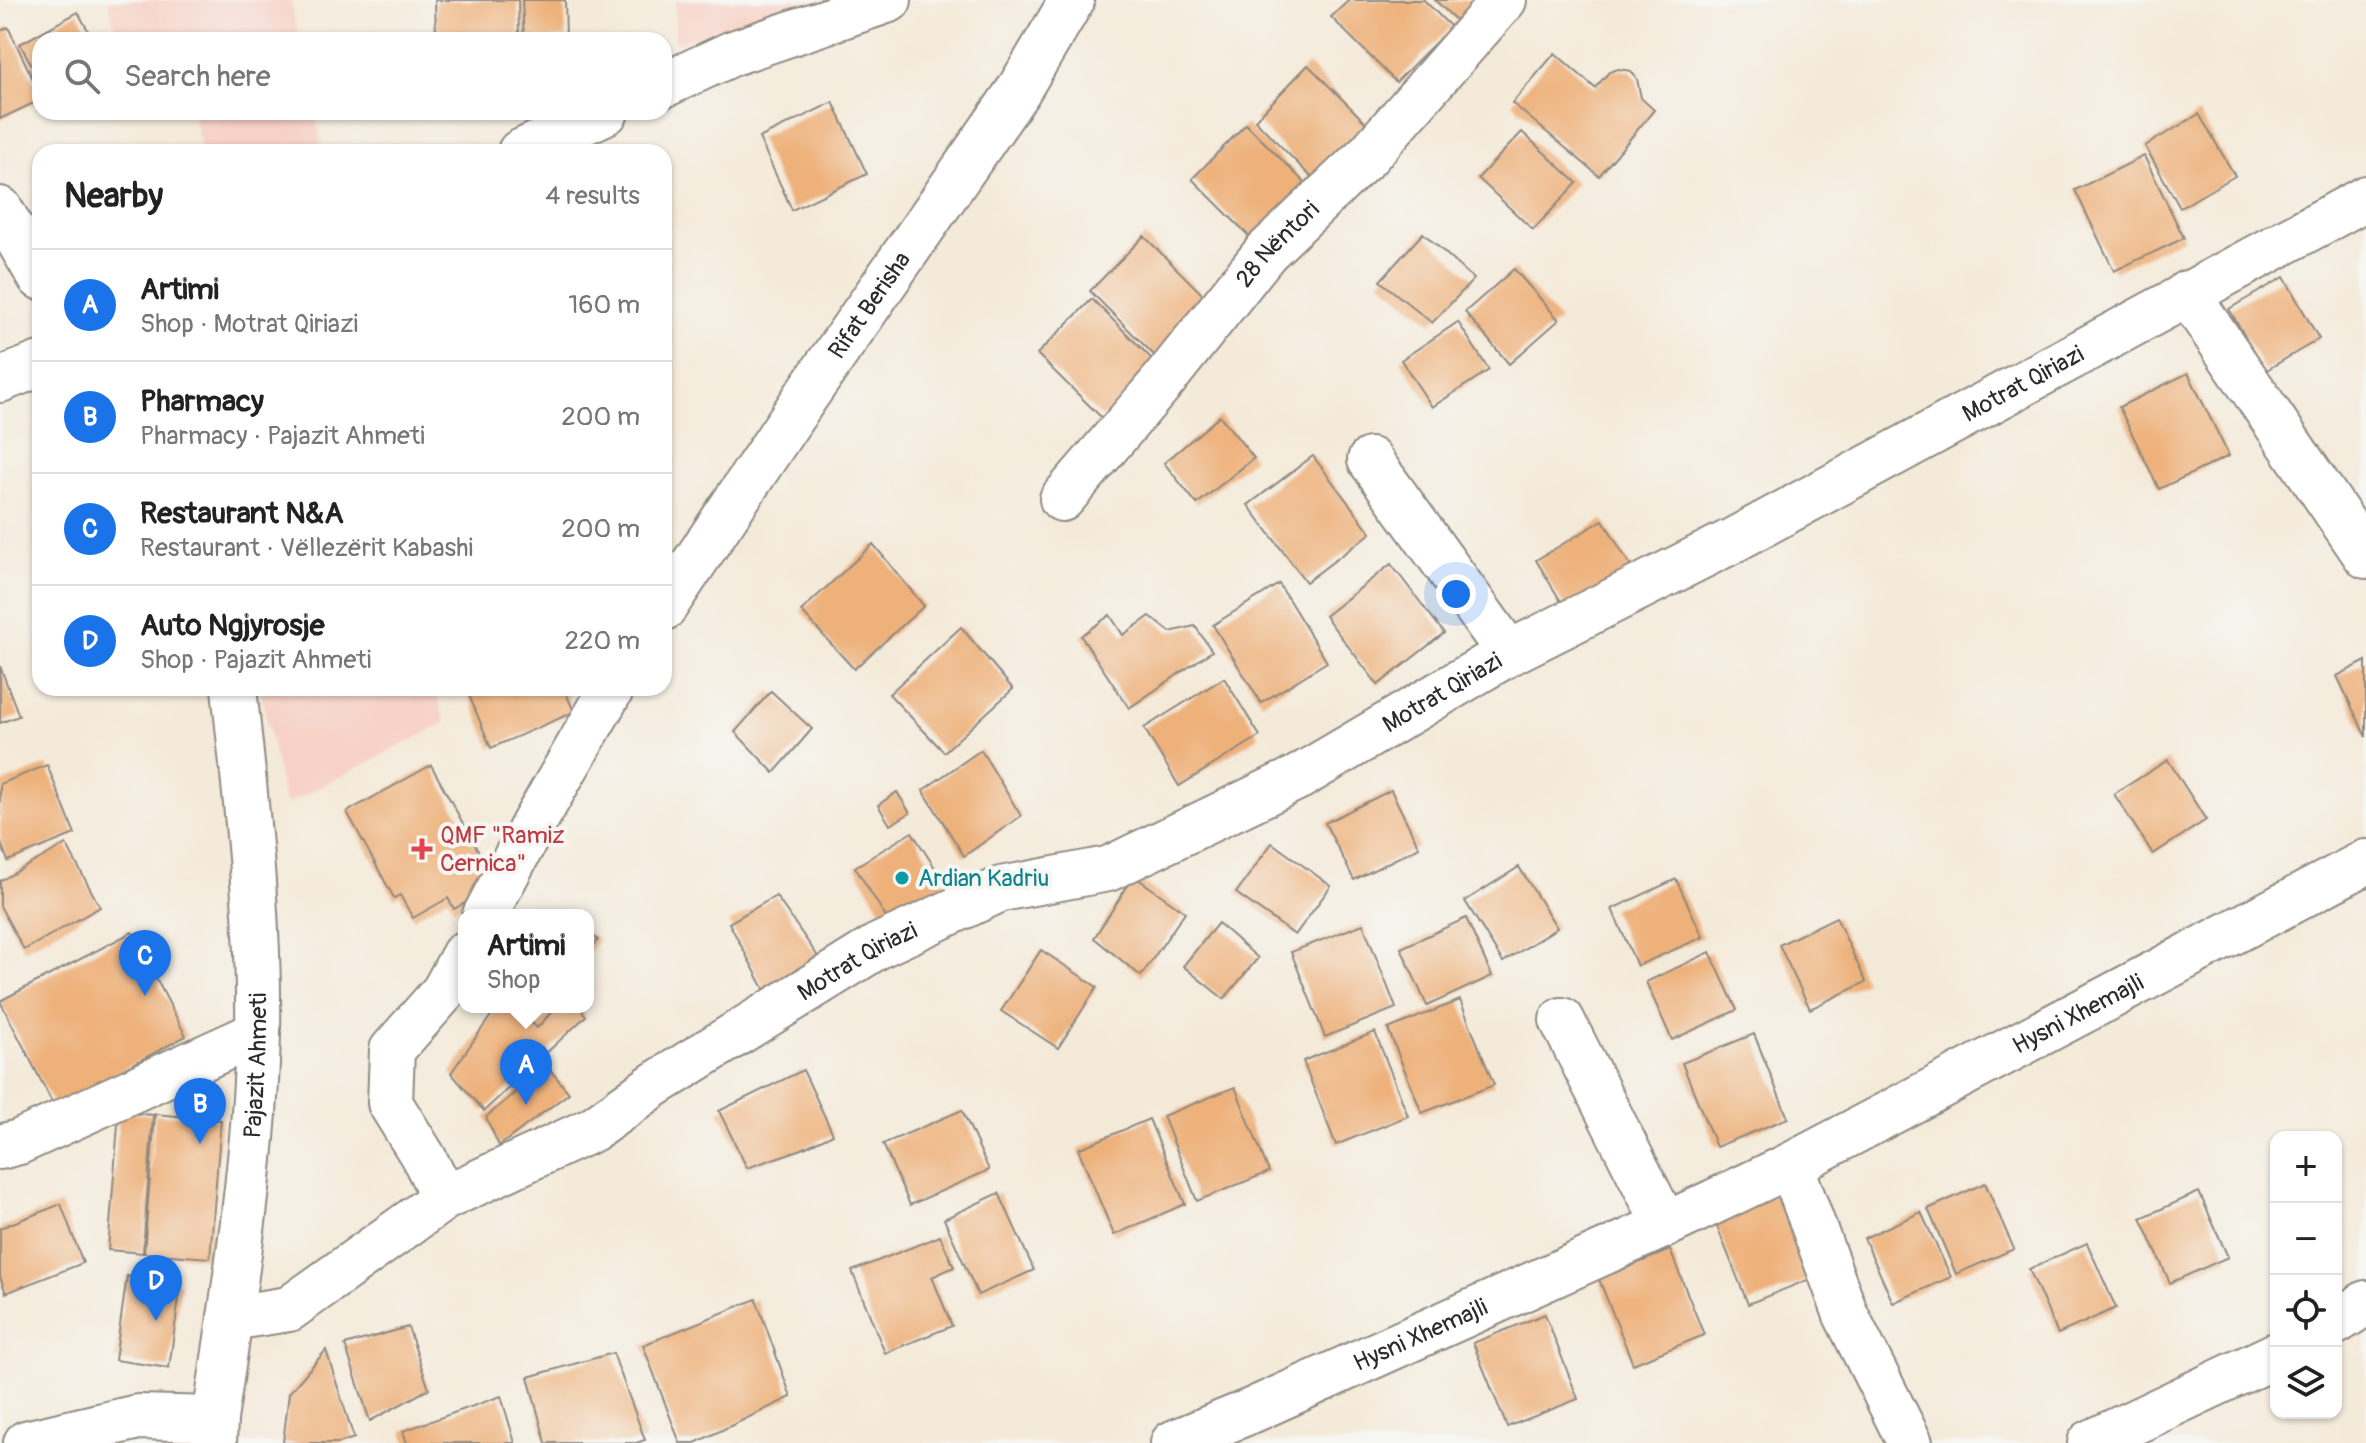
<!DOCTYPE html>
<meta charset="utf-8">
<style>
:root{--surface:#fff;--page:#f6f6f6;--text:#222;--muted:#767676;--line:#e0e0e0;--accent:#1a73e8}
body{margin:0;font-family:Pangolin,sans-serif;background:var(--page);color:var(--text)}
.controls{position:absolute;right:24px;bottom:24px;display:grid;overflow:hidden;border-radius:16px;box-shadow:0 2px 6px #0004}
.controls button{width:72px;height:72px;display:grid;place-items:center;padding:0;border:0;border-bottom:2px solid var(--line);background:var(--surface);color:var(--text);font:40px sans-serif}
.you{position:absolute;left:1456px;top:594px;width:28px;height:28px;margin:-20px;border:6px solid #fff;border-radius:50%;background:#1a73e8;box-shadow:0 0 0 12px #1a73e833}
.badge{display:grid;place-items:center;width:52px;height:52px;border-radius:50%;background:var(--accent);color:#fff;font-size:26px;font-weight:700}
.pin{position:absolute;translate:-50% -66px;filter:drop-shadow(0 2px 4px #0008)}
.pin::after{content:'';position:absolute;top:42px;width:28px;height:24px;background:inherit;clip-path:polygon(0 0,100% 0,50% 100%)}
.popup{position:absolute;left:458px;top:909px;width:136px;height:104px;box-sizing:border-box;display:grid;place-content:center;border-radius:16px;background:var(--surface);filter:drop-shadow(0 2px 6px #0005);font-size:26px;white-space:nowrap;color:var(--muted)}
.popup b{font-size:30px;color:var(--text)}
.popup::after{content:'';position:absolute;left:50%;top:100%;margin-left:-16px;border:16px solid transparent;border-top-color:var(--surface)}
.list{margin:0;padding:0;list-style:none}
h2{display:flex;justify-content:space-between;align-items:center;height:104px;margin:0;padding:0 32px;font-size:34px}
h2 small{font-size:26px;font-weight:400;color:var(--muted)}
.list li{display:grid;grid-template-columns:52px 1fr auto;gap:24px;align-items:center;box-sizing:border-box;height:112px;padding:0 32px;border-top:2px solid var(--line)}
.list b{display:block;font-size:30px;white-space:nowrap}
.list p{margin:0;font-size:26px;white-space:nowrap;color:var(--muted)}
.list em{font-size:26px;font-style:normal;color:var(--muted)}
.icon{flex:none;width:44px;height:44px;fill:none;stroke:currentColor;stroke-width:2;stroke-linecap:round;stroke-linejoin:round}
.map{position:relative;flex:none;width:2366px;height:1443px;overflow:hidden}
.search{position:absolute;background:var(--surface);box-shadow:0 2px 6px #0004;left:32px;top:32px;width:640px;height:88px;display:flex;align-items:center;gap:20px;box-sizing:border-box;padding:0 28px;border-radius:24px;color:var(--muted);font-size:30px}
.panel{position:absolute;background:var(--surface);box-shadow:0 2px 6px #0004;left:32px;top:144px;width:640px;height:552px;border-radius:24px}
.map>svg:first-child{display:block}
.built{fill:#f7d1c6}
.building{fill:#eeb17a}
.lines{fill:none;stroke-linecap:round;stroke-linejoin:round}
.minor-casing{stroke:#908a82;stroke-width:48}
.minor{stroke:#fff;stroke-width:44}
.health-dot{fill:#e0444e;stroke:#f6f6f2;stroke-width:3}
.culture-dot{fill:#0f9aa8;stroke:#f6f6f2;stroke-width:3}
.labels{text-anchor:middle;stroke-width:8;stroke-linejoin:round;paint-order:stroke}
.street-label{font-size:24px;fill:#2b2b2b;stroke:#f6f6f2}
.health-label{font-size:24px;fill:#be3a42;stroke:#f6f6f2;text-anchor:start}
.culture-label{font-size:24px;fill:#0d838f;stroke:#f6f6f2;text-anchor:start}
</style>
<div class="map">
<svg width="2366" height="1443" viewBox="0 0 2366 1443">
<rect width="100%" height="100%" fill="#f6f6f2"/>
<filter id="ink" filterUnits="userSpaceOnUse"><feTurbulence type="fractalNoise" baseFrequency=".0125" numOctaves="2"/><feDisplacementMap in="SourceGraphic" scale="16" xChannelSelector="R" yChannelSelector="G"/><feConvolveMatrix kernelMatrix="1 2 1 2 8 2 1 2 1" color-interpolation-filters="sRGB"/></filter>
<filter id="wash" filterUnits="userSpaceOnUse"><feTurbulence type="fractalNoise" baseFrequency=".006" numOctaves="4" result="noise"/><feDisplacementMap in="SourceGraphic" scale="32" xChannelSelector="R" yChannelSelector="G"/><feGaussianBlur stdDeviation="1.8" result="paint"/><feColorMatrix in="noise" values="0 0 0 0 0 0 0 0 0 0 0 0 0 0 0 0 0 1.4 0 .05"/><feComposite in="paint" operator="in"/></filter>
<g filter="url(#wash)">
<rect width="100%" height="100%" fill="#f4ead9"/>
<g class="built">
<polygon points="108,0 290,0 299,40 118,40"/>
<polygon points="675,0 801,0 675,44"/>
<polygon points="192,112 315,112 323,152 202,152"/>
<polygon points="260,688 435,688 445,723 285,805"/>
</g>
<g id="blocks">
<g class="building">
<polygon points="435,0 518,0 519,36 436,38"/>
<polygon points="522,0 565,0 566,37 524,38"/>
<polygon points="1349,0 1424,0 1451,27 1396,82 1331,17"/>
<polygon points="1435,0 1489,0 1463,27"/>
<polygon points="78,12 93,40 40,40 40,80 20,44"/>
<polygon points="8,27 40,94 40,100 0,119 0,31"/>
<polygon points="1555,53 1595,88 1609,72 1618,69 1631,71 1637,79 1641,98 1654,110 1599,176 1512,103"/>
<polygon points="1308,65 1373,130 1319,185 1255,120"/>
<polygon points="833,102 867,174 792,210 759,138"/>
<polygon points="2199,114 2235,176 2180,208 2145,146"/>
<polygon points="1246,124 1310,188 1256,243 1192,179"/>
<polygon points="1522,132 1577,183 1533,230 1478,178"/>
<polygon points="2144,156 2184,238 2114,271 2075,190"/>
<polygon points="1423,233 1474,279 1432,323 1380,281"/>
<polygon points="1144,236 1208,300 1155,356 1090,291"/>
<polygon points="1514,269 1559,320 1509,364 1465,312"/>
<polygon points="2284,277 2319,339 2265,371 2229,309"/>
<polygon points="1092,299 1156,363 1102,418 1037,354"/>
<polygon points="1458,322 1489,370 1432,407 1401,360"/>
<polygon points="2188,373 2229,456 2159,489 2119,407"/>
<polygon points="1220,416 1254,458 1197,504 1164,463"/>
<polygon points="1313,456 1371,533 1306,582 1248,505"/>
<polygon points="1603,520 1633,570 1566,610 1536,560"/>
<polygon points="873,544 924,606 854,669 801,611"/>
<polygon points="1391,564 1444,633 1378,685 1325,616"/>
<polygon points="1279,584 1327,662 1261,703 1213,625"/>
<polygon points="1110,615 1123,635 1150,616 1170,632 1195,626 1212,651 1129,708 1081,636"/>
<polygon points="961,627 1013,689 944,752 889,694"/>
<polygon points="2366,661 2366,737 2337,676"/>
<polygon points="0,666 19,716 0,723"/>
<polygon points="1224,678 1260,736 1179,786 1144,728"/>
<polygon points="466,688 564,688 574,712 491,748"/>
<polygon points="771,691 812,729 774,773 735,732"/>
<polygon points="981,750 1021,816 964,856 923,790"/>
<polygon points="2168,760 2206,820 2153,854 2114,794"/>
<polygon points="47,765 75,834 8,861 0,841 0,784"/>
<polygon points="431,765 497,885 454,909 448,898 413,918 400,895 394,898 347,812"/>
<polygon points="1391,790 1419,847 1354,880 1325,823"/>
<polygon points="897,792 910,813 890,825 878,805"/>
<polygon points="912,832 949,890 889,922 855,867"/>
<polygon points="1272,843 1331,886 1295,935 1236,893"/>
<polygon points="66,844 100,907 24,950 0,906 0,881"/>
<polygon points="1519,867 1557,928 1503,962 1465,901"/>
<polygon points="1134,876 1185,912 1141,976 1094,938"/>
<polygon points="1676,879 1703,937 1637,966 1612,909"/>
<polygon points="776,896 819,958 767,994 729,923"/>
<polygon points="1836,917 1866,982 1810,1009 1779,945"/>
<polygon points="1466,918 1492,976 1427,1006 1401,948"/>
<polygon points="1218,923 1258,958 1224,999 1183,966"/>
<polygon points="1363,924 1396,1008 1325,1037 1291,952"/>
<polygon points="132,932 186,1036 54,1106 0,1001"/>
<polygon points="588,932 598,940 588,953"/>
<polygon points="1041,950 1097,987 1058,1048 1001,1011"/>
<polygon points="1710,952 1737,1010 1672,1040 1646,982"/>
<polygon points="1460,1000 1494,1085 1422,1113 1388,1029"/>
<polygon points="497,1007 516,1007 537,1028 556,1007 579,1007 586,1016 484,1111 451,1073"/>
<polygon points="1375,1032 1408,1116 1336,1145 1303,1061"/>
<polygon points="1754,1034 1788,1118 1716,1147 1682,1063"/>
<polygon points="547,1066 569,1093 499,1146 486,1117"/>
<polygon points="803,1070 833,1134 802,1149 747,1168 719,1111"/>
<polygon points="1235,1087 1269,1172 1197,1201 1163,1116"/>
<polygon points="962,1110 989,1170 910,1205 883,1144"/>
<polygon points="119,1112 153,1115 143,1253 108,1250"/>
<polygon points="155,1114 221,1120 210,1258 144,1253"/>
<polygon points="1149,1119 1185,1204 1114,1235 1078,1149"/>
<polygon points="1985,1183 2014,1249 1956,1274 1928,1209"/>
<polygon points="1786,1190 1820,1275 1748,1304 1714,1219"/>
<polygon points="2199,1192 2228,1257 2170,1283 2141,1218"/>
<polygon points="999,1193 1034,1270 978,1295 944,1219"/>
<polygon points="61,1204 83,1263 6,1293 0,1277 0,1228"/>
<polygon points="1921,1212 1951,1277 1893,1303 1864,1238"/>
<polygon points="940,1236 954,1267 932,1277 952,1326 885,1353 852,1271"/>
<polygon points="2087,1243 2116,1308 2058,1334 2029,1269"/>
<polygon points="1670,1250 1704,1335 1633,1364 1599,1279"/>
<polygon points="127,1276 181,1284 169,1368 115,1360"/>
<polygon points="756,1299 791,1397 695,1443 680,1443 643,1345"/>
<polygon points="1545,1314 1578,1399 1507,1427 1473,1343"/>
<polygon points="408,1327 429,1389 370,1421 345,1345"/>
<polygon points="326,1350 354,1438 339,1443 283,1443 289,1393"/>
<polygon points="613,1353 645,1440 636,1443 546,1443 528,1377"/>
<polygon points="501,1396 515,1443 407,1443 403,1431"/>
</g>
</g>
</g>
<g filter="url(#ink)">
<use href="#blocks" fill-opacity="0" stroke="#908a82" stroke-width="2"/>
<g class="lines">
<defs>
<g id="minor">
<polyline points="664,85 733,53 889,0"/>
<polyline points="520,152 606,112"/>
<polyline points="0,209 40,277"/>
<polyline points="2187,293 2366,556"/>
<polyline points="0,380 40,364"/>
<polyline points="1370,460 1509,653"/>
<path id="s1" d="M1062,499L1164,380L1266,252L1369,154L1504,0"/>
<path id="s2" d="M664,608L804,399L1018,91L1072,0"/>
<polyline points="485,915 534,823 612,688"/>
<polyline points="1562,1020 1665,1225"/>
<polyline points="0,1147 19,1142 258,1033"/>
<polyline points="1791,1165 1846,1315 1910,1443"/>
<polyline points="444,1198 424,1158 390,1103 392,1050 444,991 464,954"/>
<path id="s3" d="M230,1318L289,1309L444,1198L593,1129L654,1085L878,946L1001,889L1108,869L1299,777L1509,653L1732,541L2366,198"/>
<polyline points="2336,1322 2366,1303"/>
<polyline points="26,1443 138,1417 215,1419"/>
<path id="s4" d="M214,1443L215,1419C234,1291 255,1162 258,1033C260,917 246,803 234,688"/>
<path id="s5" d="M1173,1443L1253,1410L1665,1225L1791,1165L2366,862"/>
<polyline points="2090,1443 2276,1355"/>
</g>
</defs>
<use href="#minor" class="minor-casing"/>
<use href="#minor" class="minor"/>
</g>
</g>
<path class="health-dot" d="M418 837h8v8h8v8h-8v8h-8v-8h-8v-8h8z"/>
<circle class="culture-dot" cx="902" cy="878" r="8"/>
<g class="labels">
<g class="street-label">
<text dy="8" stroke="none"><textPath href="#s1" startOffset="334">28 Nëntori</textPath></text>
<text dy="8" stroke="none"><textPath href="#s2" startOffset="366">Rifat Berisha</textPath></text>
<text dy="8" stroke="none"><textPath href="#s3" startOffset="2034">Motrat Qiriazi</textPath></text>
<text dy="8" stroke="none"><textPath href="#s3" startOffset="1376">Motrat Qiriazi</textPath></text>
<text dy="8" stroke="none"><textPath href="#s3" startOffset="728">Motrat Qiriazi</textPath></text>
<text dy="8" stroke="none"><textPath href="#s5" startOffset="1002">Hysni Xhemajli</textPath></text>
<text dy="8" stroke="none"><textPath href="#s4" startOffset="380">Pajazit Ahmeti</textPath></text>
<text dy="8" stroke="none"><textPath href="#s5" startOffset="270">Hysni Xhemajli</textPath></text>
</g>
<g class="health-label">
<text x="440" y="843">QMF "Ramiz<tspan x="440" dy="28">Cernica"</tspan></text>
</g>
<g class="culture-label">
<text x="918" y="886">Ardian Kadriu</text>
</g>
</g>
</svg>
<div class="controls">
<button>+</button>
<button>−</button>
<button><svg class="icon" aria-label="locate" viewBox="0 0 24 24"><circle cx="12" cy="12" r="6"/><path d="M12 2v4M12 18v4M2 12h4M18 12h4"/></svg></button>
<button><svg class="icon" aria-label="layers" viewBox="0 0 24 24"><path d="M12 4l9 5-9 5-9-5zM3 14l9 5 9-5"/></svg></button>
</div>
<div class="you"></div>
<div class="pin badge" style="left:526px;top:1105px">A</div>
<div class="popup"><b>Artimi</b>Shop</div>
<div class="pin badge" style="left:200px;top:1144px">B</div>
<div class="pin badge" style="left:145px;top:996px">C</div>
<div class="pin badge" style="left:156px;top:1321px">D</div>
<div class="search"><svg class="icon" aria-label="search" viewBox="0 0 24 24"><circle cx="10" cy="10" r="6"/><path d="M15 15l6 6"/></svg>Search here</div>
<section class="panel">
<h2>Nearby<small>4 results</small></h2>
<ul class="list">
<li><span class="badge">A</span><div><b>Artimi</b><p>Shop · Motrat Qiriazi</p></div><em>160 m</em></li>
<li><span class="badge">B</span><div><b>Pharmacy</b><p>Pharmacy · Pajazit Ahmeti</p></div><em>200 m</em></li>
<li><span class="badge">C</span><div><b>Restaurant N&amp;A</b><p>Restaurant · Vëllezërit Kabashi</p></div><em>200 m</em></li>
<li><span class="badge">D</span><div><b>Auto Ngjyrosje</b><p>Shop · Pajazit Ahmeti</p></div><em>220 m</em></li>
</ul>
</section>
</div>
